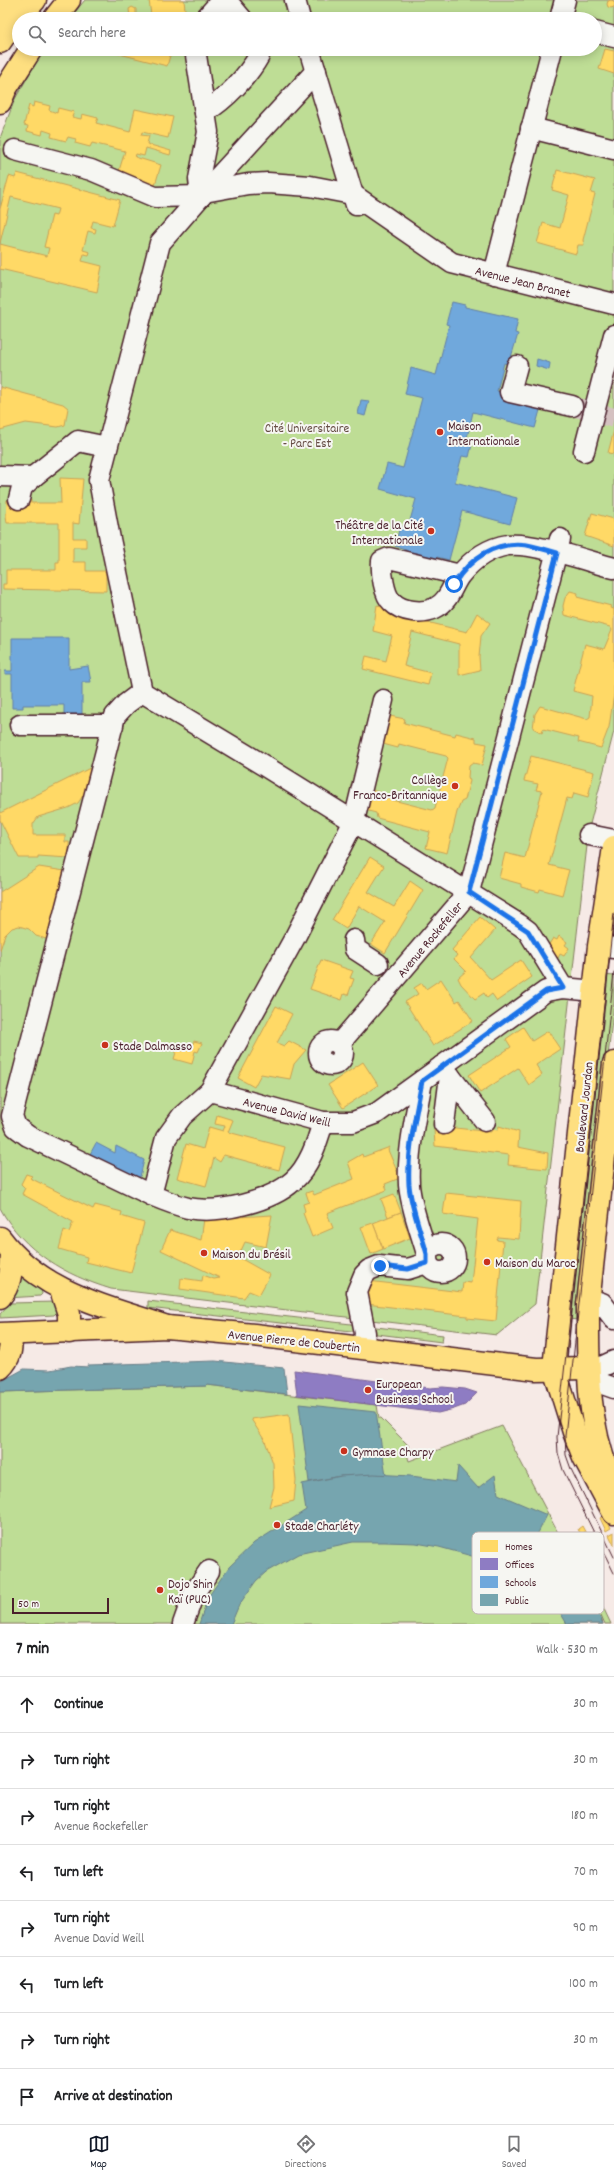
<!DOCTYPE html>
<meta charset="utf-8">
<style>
:root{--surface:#fff;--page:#f2f2f2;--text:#202124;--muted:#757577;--line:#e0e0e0;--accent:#111827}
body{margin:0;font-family:Dekko,sans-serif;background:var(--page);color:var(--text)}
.scale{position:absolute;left:12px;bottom:10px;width:97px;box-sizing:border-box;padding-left:4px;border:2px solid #4a1f2b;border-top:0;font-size:11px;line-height:14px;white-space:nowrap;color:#4a1f2b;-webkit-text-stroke:3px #f6f6f2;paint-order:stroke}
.stop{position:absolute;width:12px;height:12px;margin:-9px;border:3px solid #1a73e8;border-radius:50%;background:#fff}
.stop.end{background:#1a73e8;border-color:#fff;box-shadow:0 1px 4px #0008}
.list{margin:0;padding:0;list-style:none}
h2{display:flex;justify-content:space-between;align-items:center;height:52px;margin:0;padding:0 16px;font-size:17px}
h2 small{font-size:13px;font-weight:400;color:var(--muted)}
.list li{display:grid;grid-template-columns:26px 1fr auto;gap:12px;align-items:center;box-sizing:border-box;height:56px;padding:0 16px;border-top:1px solid var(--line)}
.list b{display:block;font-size:15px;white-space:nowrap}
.list p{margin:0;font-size:13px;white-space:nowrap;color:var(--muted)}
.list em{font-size:13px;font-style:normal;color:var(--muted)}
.icon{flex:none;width:22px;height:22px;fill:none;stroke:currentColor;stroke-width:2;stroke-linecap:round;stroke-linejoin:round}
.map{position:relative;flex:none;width:614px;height:1624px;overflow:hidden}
.search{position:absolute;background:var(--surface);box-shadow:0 2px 10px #0003;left:12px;right:12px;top:12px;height:44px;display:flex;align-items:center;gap:10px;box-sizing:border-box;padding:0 14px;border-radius:22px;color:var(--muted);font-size:15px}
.sheet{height:500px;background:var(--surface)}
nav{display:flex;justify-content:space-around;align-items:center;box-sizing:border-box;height:56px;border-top:1px solid var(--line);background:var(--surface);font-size:11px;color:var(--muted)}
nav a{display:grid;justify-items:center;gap:2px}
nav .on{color:var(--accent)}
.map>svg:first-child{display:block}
.green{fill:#bedd95;stroke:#847e60}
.homes{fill:#ffd966;stroke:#c9a154}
.offices{fill:#8e7cc3;stroke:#7a6095}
.schools{fill:#6fa8dc;stroke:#647fa7}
.public{fill:#76a5af;stroke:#697d87}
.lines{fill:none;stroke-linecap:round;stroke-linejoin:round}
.minor-tunnel{stroke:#d4c1c1;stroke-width:20;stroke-dasharray:20 10;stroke-linecap:butt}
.minor-casing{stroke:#4a1f2b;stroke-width:23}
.major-casing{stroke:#4a1f2b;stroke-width:25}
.highway-casing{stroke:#4a1f2b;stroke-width:25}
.minor{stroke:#f6f6f2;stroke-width:20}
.major{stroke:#fedf80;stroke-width:22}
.highway{stroke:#fedf80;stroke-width:22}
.tram{stroke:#4a1f2b;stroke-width:1}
.route{stroke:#1a73e8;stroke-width:5}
.poi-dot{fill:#c8321e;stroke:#f6f6f2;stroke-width:1.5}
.labels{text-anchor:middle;stroke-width:4;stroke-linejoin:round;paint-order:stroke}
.street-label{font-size:13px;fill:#4a1f2b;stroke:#f6f6f2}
.poi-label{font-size:13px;fill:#4a1f2b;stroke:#f6f6f2;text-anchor:start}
.park-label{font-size:13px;fill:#674e46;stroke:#f6f6f2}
.key{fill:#f6f6f2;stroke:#c2b6b6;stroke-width:1}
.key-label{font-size:11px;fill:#4a1f2b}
</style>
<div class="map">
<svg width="614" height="1624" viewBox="0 0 614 1624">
<rect width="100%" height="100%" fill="#f6eae6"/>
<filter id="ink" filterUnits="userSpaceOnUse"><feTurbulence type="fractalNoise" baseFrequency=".025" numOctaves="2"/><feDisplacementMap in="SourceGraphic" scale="8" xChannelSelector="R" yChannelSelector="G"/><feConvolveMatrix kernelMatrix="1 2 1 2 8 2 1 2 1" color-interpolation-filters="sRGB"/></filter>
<g filter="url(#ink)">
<g class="green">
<path d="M85,0H614V731L589,828L535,1304L497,1335L111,1289C65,1275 24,1252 0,1208V138L15,99L44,49H595V19H69Z"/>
<polygon points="604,975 614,976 614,1002 579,1320 567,1319"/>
<polygon points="16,1267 41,1287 42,1294 40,1296 7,1298"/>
<polygon points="148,1301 360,1325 360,1332 148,1308"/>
<polygon points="57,1302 57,1312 54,1315 0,1318 0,1314 10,1303"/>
<polygon points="368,1326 443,1335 442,1342 369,1333"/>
<polygon points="207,1385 377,1405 379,1418 381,1418 409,1446 406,1450 409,1461 502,1426 598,1609 603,1607 611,1624 605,1624 601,1615 603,1624 0,1624 0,1392 206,1386"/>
</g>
<g class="homes">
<circle cx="611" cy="4" r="4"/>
<polygon points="149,0 184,0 186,19 121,19 130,18 129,9 132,7 136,9 136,17 151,15"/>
<polygon points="100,49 172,49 167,66"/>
<polygon points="605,49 614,51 614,74 599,69"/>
<polygon points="34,102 50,106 49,110 57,113 58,108 74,112 72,117 81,119 82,114 98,118 96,123 130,132 135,109 173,117 168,138 142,132 141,135 149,136 147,144 171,151 170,155 146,148 144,156 136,154 135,157 161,165 155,185 118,174 125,151 92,143 90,147 75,143 76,139 68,137 66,141 51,137 52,133 43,130 42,135 27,131 28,126 24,125 29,105 33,107"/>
<polygon points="557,170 595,180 591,193 595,194 583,240 584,245 578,245 576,254 537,243 543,223 560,228 569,195 552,190"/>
<polygon points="17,173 120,200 113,226 93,221 91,228 96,229 95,233 88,231 83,250 90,252 89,255 84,254 82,261 102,266 97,292 0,269 0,244 47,256 49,248 44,247 52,215 56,216 58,209 11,197 0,243 0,209 9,176 15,178"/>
<polygon points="0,387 63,404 68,408 65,425 58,427 26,423 0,430"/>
<polygon points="614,430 614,454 608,453"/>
<polygon points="60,478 83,479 79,524 73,523 73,538 86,538 86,547 73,547 73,562 86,562 86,571 106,571 106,591 3,589 3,584 6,584 6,570 56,570 56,562 59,562 59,523 7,523 6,516 7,500 31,500 31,503 61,503"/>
<polygon points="592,513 614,519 614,546 585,536"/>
<polygon points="570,591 578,593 577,597 611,606 610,608 614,609 614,694 609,727 601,748 578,742 579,738 543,729 542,733 533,728 535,714 540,706 587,719 590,717 592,696 573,691 585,644 604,649 612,630 610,627 564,615 563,606 565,598"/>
<polygon points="377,605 399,611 423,621 467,632 477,613 490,623 481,636 479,657 480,670 459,675 459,644 412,632 404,666 431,673 428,685 363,669 366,656 386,661 392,636 373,631"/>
<polygon points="390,716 405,719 404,723 455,736 456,733 476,738 476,742 487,744 482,765 473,763 469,766 468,777 470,781 467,792 465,800 461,802 457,812 447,853 426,848 430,832 377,818 376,813 365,810 371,790 386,794 385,798 432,810 435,808 448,758 446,756 399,744 398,748 383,744"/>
<polygon points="531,756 594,772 588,797 574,793 572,799 567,798 549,865 569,870 562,895 540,889 539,892 521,887 521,884 499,878 505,853 525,858 542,791 536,790 538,784 524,781"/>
<polygon points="92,767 86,791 78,803 68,808 38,817 33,824 33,835 65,835 65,842 69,842 69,858 38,856 38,858 19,858 0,820 0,813"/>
<polygon points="370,857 384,866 368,892 394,907 410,881 423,890 385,953 371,944 385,922 359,906 346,929 332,920"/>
<polygon points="39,867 71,872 53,941 36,936 29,929 19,926 12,928 5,935 0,950 0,892"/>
<polygon points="480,917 495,930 471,958 491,980 521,960 532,977 497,1001 492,994 487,998 484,993 475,999 461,984 458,978 466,971 454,959 457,955 452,950"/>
<polygon points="559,936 567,942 565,945 569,948 564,956 560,954 558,958 549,953 551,949 548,946 553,938 557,940"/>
<polygon points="321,960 353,971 350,978 354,979 348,995 344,994 342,1000 310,989"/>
<polygon points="441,979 456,1002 459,1000 473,1021 433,1046 405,1002 418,994 414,988 422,983 426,989"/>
<polygon points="276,1006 292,1014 277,1043 284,1046 289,1041 306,1050 294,1064 290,1079 261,1074 254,1087 238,1078"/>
<polygon points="523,1027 532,1041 548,1031 560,1049 536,1065 542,1075 529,1085 518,1068 480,1093 469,1075 511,1047 506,1039"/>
<polygon points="194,1041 202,1043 198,1052 195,1051 192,1064 174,1059 177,1049 183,1051 184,1044 192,1046"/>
<polygon points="363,1062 378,1085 343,1108 328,1085"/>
<polygon points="217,1115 233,1120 228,1132 285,1147 279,1170 224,1155 220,1162 214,1158 206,1186 177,1178 186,1144 203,1149 209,1127 223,1131 225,1126 215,1124"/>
<polygon points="438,1126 491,1132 491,1129 498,1130 499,1126 519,1132 518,1147 548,1153 547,1169 508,1165 509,1155 435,1146 434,1129 438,1129"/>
<polygon points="390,1147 388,1150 400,1178 385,1184 387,1190 327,1213 333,1228 312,1237 303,1213 305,1211 303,1204 309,1202 306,1193 312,1191 314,1195 354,1179 348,1162 362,1154 363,1157"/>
<polygon points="26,1174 32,1176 30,1178 93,1209 95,1205 122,1212 121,1216 144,1223 131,1273 86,1262 87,1257 59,1249 64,1230 69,1232 73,1222 22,1194 25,1188 21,1184"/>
<polygon points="446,1193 521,1201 519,1239 498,1237 497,1240 503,1241 496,1321 467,1318 467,1316 366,1304 368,1281 462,1292 463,1282 471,1283 478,1219 443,1214"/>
<polygon points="394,1194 401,1212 388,1217 381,1199"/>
<polygon points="401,1212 410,1238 383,1249 373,1223"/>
<polygon points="272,1215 266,1247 245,1242 238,1257 270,1275 259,1295 249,1291 244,1298 180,1289 181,1278 202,1281 203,1275 214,1279 220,1278 161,1250 170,1230 201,1240 204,1219"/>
<polygon points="373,1223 383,1249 371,1254 361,1227"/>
<polygon points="289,1414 296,1480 294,1501 269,1507 274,1487 273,1463 265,1441 251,1419"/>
<polygon points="605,1515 611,1528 606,1531 600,1518"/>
<polygon points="582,1526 589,1539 584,1542 578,1529"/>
<polygon points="614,1532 614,1545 609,1535"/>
</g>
<polygon class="offices" points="294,1370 430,1388 443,1387 465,1389 477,1393 465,1405 454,1409 438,1413 423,1411 297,1395"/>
<g class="schools">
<polygon points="452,302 465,305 465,307 518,319 515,333 518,334 509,364 504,363 497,391 542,403 535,428 473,412 467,438 473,440 469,457 462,456 455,482 517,498 510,524 462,511 449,560 437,557 436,563 405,554 406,549 395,546 400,526 408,528 416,499 380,489 387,464 403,468 422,398 405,394 411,368 436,375 449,325 446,324"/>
<polygon points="537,359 550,363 549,370 536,366"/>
<polygon points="361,400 369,401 365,416 358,414"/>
<polygon points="12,638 69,638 69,669 88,666 91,682 82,682 82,716 64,716 64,705 23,705 23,708 12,708 12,674 5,674 5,671 12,671"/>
<polygon points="96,1143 115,1153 116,1146 144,1160 139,1181 89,1156"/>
</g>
<g class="public">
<polygon points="215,1361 284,1368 287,1394 207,1385 206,1386 0,1392 0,1382 24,1369 50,1370 71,1366 89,1367 88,1365"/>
<polygon points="299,1404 376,1412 386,1475 341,1476 309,1482"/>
<polygon points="458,1466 478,1488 495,1475 498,1494 547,1515 536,1537 564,1556 574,1568 587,1589 603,1624 567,1624 554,1602 542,1590 522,1576 490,1561 439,1547 416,1543 385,1542 353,1542 298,1554 266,1572 256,1581 239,1605 231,1624 199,1624 208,1597 229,1567 254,1543 306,1510 302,1484 341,1476 374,1474 411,1476 456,1482"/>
</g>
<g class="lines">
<polyline class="minor-tunnel" points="572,406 614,418"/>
<defs>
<g id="minor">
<polyline points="226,0 242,19"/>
<polyline points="295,0 300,19"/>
<polyline points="205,19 222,0"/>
<polyline points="560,19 565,0"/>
<polyline points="595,32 614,37"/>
<polyline points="195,49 208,132 199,179 201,196"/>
<polyline points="309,49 356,205"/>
<polyline points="316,71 201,196 160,243 99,480 110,539 142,692 263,765 520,925 528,931 563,988"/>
<path d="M205,112C226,99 247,77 259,56L258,49"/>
<polyline points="531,128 614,149"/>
<polyline points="15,150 91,170 155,197 201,196"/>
<polyline points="204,192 248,184 268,183 310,186 352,194 452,263 614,304"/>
<polyline points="494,274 552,49"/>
<polyline points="517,366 510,392 572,406"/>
<polyline points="584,451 614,335"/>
<polyline points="0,476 33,477 78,441 107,447"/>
<polyline points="19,499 22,487 33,477"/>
<path d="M460,575L389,558L382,561C381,572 384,595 392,602C402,612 423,614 435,608C449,602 452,585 460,575C472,560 488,548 508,545C533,542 587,561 614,568"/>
<polyline points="142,692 126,704 115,716 12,1116 16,1127 28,1136 151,1195"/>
<polyline points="20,725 113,725"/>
<polyline points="589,835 614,840"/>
<polyline points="354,940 355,949 378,964"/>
<polyline points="599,946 614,948"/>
<circle cx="331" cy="1053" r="12"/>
<polyline points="339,1044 469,892 560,539"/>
<polyline points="442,1066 485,1121"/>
<path d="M422,1081C416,1115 407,1151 409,1185C411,1208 421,1232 427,1254"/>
<polyline points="210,1091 323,1122 353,1122 377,1113 546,991 563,988 595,991"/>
<path d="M323,1122C317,1143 309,1167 293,1181C270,1202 218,1214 188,1208C175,1205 163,1200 151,1195L166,1138L182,1116L210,1091L294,939L354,821L383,700"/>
<polyline points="444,1124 450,1076"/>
<circle cx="441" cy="1258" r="14"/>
<polyline points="589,1299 602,1303 614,1319"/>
<polyline points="363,1348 365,1333 357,1292 364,1275 369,1270 379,1266 408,1269 427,1263"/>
<polyline points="588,1368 599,1368 614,1361"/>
<polyline points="589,1383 600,1383 614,1388"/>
<polyline points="183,1624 194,1593 209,1571"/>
</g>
<g id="major">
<polyline points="614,847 599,946 554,1368 574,1432 584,1457 614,1513"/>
<polyline points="0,1334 167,1327 254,1335 536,1369 588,1368"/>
<path d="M613,1483C586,1428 588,1364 588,1304L614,1063"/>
</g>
<g id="highway">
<polyline points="0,15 11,0"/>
<polyline points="54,19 69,0"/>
<polyline points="0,42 9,29 35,0"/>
<polyline points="0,102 6,88 31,49"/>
<path d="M0,1238C41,1293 105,1306 167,1327"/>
<polyline points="61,1290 69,1314 69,1332"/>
<path d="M0,1297C11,1284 11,1270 12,1255"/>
<path d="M0,1368C11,1358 11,1348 11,1334"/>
</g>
</defs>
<use href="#minor" class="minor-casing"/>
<use href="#major" class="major-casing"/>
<use href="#highway" class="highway-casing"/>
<use href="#minor" class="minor"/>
<use href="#major" class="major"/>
<use href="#highway" class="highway"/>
<g class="tram">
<polyline points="614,913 557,1437 558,1453 563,1470 614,1573"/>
<polyline points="614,972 565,1436 566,1455 571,1469 614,1557"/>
</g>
</g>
</g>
<g class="lines" filter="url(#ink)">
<path class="route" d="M380,1266L408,1269L427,1263V1254C421,1232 411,1208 409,1185C407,1151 416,1115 422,1081L546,991L563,988L528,931L469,892L557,553C547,550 537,547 527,545C496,540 469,559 454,584"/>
</g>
<g class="poi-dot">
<circle cx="440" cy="432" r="4"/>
<circle cx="431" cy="531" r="4"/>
<circle cx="455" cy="786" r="4"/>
<circle cx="105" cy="1045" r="4"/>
<circle cx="204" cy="1253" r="4"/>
<circle cx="487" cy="1262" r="4"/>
<circle cx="368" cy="1390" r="4"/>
<circle cx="344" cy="1451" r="4"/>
<circle cx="277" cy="1525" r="4"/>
<circle cx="160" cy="1590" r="4"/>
</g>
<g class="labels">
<g class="street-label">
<text transform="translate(523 281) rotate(14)" y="5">Avenue Jean Branet</text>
<text transform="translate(429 939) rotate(-50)" y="5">Avenue Rockefeller</text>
<text transform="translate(583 1107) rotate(-84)" y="5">Boulevard Jourdan</text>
<text transform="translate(287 1111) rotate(14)" y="5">Avenue David Weill</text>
<text transform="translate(294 1340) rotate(6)" y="5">Avenue Pierre de Coubertin</text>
</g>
<g class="poi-label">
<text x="448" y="430">Maison<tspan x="448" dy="15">Internationale</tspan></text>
<text x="423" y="529" text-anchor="end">Théâtre de la Cité<tspan x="423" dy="15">Internationale</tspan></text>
<text x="447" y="784" text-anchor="end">Collège<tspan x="447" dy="15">Franco-Britannique</tspan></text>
<text x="113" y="1050">Stade Dalmasso</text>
<text x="212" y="1258">Maison du Brésil</text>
<text x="495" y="1267">Maison du Maroc</text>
<text x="376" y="1388">European<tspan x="376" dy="15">Business School</tspan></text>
<text x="352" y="1456">Gymnase Charpy</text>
<text x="285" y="1530">Stade Charléty</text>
<text x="168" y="1588">Dojo Shin<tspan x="168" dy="15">Kaï (PUC)</tspan></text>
</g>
<g class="park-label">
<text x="307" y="432">Cité Universitaire<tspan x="307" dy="15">- Parc Est</tspan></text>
</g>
</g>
<rect x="472" y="1532" width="132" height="82" rx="6" class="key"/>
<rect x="480" y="1540" width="18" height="12" fill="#ffd966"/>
<rect x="480" y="1558" width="18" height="12" fill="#8e7cc3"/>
<rect x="480" y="1576" width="18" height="12" fill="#6fa8dc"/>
<rect x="480" y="1594" width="18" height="12" fill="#76a5af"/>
<g class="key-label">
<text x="505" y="1550">Homes</text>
<text x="505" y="1568">Offices</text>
<text x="505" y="1586">Schools</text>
<text x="505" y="1604">Public</text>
</g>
</svg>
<div class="scale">50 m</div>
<div class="stop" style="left:454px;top:584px"></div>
<div class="stop end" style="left:380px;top:1266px"></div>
<div class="search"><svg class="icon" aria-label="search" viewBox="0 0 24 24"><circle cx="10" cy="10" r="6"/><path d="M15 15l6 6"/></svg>Search here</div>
</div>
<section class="sheet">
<h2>7 min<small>Walk · 530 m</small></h2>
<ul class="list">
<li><svg class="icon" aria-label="ahead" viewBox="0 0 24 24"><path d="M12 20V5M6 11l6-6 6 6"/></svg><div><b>Continue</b></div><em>30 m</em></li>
<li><svg class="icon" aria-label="right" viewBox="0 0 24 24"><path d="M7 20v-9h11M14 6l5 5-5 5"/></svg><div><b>Turn right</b></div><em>30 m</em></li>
<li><svg class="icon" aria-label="right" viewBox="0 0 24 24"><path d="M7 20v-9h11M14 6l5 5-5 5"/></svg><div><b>Turn right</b><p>Avenue Rockefeller</p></div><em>180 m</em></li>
<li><svg class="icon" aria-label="left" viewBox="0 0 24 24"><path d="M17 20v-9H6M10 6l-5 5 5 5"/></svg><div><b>Turn left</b></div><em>70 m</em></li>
<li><svg class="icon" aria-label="right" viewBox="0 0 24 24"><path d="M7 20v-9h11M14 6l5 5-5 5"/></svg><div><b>Turn right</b><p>Avenue David Weill</p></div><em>90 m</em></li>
<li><svg class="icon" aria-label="left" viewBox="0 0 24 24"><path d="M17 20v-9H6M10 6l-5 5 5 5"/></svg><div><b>Turn left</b></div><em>100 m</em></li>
<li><svg class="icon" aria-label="right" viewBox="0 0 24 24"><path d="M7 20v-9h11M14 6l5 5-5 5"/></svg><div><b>Turn right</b></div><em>30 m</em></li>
<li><svg class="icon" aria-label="arrive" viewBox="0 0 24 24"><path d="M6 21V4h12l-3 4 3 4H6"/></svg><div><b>Arrive at destination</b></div></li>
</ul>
</section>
<nav>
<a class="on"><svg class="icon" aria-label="map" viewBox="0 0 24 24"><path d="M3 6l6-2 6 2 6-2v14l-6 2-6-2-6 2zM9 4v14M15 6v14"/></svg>Map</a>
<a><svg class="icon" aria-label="directions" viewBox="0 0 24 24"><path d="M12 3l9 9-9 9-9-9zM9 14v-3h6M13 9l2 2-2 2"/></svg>Directions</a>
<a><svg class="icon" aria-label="saved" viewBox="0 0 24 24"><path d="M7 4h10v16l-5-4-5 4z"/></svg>Saved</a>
</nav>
